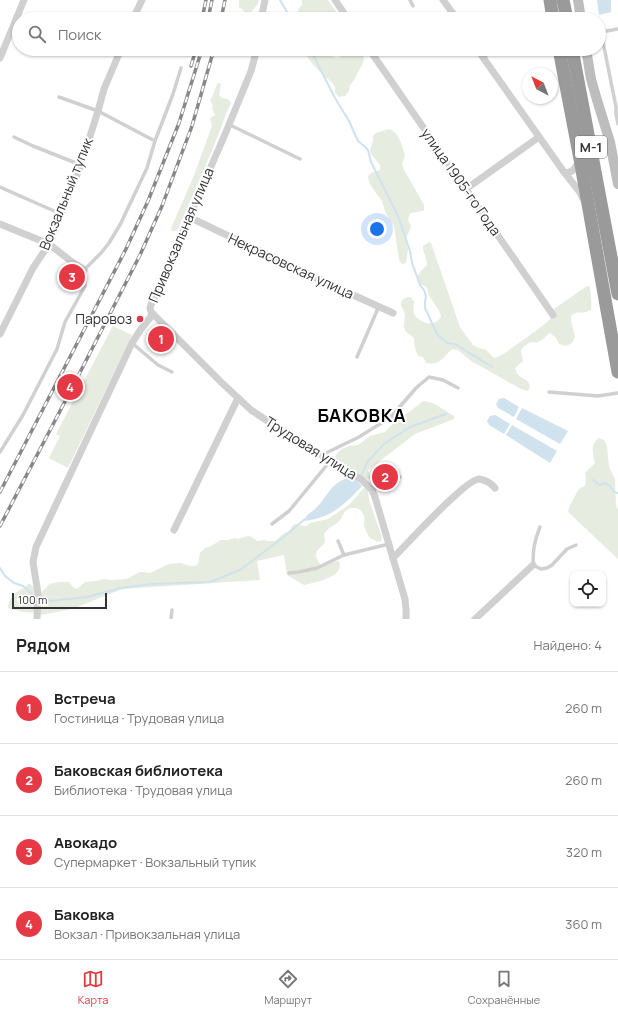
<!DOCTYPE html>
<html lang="ru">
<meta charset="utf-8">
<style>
:root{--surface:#fff;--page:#f6f6f6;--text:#222;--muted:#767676;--line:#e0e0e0;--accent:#e63946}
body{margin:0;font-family:Manrope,sans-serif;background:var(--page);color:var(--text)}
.controls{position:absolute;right:12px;bottom:12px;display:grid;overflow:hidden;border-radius:8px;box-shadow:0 1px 3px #0004}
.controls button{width:36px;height:36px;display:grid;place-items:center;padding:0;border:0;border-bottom:1px solid var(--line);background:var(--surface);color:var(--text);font:20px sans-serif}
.compass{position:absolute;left:522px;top:68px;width:36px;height:36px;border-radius:50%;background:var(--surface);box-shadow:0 1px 3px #0004;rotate:318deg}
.scale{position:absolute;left:12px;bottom:10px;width:95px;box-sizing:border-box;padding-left:4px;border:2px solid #333;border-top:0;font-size:11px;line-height:14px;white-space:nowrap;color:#333;-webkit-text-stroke:3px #fff;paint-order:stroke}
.you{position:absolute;left:377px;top:229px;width:14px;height:14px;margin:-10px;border:3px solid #fff;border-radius:50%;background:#1a73e8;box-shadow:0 0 0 6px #1a73e833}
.badge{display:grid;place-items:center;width:26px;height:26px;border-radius:50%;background:var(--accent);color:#fff;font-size:13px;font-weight:700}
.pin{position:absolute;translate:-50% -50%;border:2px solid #fff;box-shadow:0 1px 4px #0006}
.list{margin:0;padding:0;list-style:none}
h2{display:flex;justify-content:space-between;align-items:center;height:52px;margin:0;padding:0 16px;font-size:17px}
h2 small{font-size:13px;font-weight:400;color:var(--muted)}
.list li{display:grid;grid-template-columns:26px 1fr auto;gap:12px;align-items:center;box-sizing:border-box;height:72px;padding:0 16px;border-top:1px solid var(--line)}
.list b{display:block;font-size:15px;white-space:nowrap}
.list p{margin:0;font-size:13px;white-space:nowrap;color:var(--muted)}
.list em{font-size:13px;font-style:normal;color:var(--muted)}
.icon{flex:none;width:22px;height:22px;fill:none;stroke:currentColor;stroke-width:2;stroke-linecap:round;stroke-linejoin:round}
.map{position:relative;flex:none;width:618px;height:619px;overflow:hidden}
.search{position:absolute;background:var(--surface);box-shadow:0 1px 3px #0004;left:12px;right:12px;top:12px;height:44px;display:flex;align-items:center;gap:10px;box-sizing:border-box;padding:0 14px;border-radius:22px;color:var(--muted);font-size:15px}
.sheet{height:340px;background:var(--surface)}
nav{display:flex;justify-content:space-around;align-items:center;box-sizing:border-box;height:56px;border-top:1px solid var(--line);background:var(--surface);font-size:11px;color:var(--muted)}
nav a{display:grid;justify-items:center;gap:2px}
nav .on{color:var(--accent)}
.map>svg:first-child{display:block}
.green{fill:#e6ecdf}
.water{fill:#cfe2ee}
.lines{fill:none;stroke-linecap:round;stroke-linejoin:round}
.stream{stroke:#cfe2ee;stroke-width:2}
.lane{stroke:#d0d0d0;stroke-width:3.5}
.street{stroke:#d0d0d0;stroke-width:7}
.secondary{stroke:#bdbdbd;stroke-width:10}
.highway{stroke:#9a9a9a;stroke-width:13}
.rail-casing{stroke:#888;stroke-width:3.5}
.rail{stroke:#fff;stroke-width:2;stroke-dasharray:6;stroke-linecap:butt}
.poi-dot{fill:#e63946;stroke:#fff;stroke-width:1.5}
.labels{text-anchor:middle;stroke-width:4;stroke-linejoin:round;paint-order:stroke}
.shield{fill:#fff;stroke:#707070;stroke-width:1}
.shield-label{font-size:13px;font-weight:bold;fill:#333}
.street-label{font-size:14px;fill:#333;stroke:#fff}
.poi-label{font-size:14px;fill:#333;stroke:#fff;text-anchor:end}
.district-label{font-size:18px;font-weight:bold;letter-spacing:1px;fill:#000;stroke:#fff}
</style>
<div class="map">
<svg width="618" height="619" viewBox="0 0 618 619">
<rect width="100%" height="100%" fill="#fff"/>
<g class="green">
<polygon points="239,0 259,0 258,4 250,13 246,13 239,7"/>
<polygon points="302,0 328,0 341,19 301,19 298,10 302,5"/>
<polygon points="303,49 326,49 333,57 338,58 348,51 348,49 361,49 363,53 364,59 362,65 354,80 350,85 349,91 345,96 339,97 335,93 335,87 332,82 322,74 310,61"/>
<path d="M218,83H220L221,85L219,95L222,98L228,99L231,103C229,108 226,112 225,117C211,155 194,192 178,229L177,231H172L171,228L193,178L212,126L210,118L215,115L212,108L213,106L210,100C215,94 214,88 218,83Z"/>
<path d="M389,129C399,132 402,146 405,155L402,164L403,168L424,205V210C419,213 415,211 410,214L408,219L411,227L407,236L406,240L408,249L406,263L402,264L399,260L394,226L386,214L382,201L371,186L369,181L368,176L371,173L380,170V165L371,154L370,150L373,141V136L376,133Z"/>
<path d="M429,242L431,243L460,327L473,345L479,348L486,350L493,357L495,358L502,355L545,324L550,319V312L554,309L587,286H589C591,290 592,305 591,310C589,310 588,312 585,312C579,314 578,310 571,316V321L575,337L572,343L566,346L559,344L556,338L550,333C546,335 545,339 540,341C537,343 534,342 531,342C528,343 525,346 522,348L521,352L523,361L515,368C518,381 528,376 530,387L528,391L521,389L471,361L458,350L452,349C443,357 440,366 426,363L423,357L418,356C415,351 414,344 414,338L405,331L404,327L405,314L401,305V303L403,299L408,297H410L414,301C414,305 413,311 414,314C418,321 430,327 437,321C439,320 440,318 441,316C439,308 434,304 430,297C428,294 428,291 427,288C425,285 421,285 419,283C413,277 423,269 427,265C427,258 423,253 423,246Z"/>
<polygon points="113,326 132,335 68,468 49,458 60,436 56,434"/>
<path d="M423,401C434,401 445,411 454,416V419L415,434L368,470L371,479C368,479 367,480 364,478C356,475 341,463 335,457L336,455L340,450L349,446L358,445L370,436L385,432L397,420L412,410Z"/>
<path d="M598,438L604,440L607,446L609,467L615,479L616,505L618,510V559L568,512L570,505L579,489L585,486L586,480L585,473L595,463C593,453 590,447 598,438Z"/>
<path d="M364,488L368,489L369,500L382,537L381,541L378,542C375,540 371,539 369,537C368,535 365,529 364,526C364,522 365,520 364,516C362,509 354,505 347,510C343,512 343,517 340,520C335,526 328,527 324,534C324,536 325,538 325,541C324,547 316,548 316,555C316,559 320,563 322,567L334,562L339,561C345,578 314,582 304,585L287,575L284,555L257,561L260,580L122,589L72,609L41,615L40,612L42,604L41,593L46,588L48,585C51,583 65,581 69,582L73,587L77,589L85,582L96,581L104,579L111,580L126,579L129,578L139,572H143L150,573L169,564L180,563L191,566H195L198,564L200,553L205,548L211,546L221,540H228L235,538L238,539L248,536L252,537L257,541L264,540L268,541H275L283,534L289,531L293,525L296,524L304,526H307L310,523L328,519L349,505Z"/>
<path d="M28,584H30L34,588V610L35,612C26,614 16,610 8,608C8,602 12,595 18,591C23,588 23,590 28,584Z"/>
</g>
<g class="water">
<polygon points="597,0 611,0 611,12 599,15"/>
<polygon points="504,398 519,407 514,417 498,408 496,404 499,399"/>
<polygon points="522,408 568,431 560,444 516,419"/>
<polygon points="495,415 510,424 504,434 489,425 487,421 490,416"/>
<polygon points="512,425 557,451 550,463 506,435"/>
<path d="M351,477L357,481L362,486C344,505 331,518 304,521C306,515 310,513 315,509C329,496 329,483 351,477Z"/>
</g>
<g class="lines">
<g class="stream">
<polyline points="280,0 291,19"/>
<polyline points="310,49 335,98 349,121 358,141 364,146 368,150 371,162 398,216 410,251 412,263 420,285 424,290 426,296 425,302 425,308 437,334 447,343 455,344 492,367"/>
<polyline points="361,476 368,461 384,444 410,427 446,414"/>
<polyline points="593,480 600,485 605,483 610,486 614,492 618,493"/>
<polyline points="0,568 5,576 14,583 23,586 32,594 36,596"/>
<polyline points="40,597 50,601 87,597 121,588 151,584 210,582 240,570 280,540 305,519"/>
</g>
<g class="lane">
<polyline points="410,0 413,6"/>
<polyline points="618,29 601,32 616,107 616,114 618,124"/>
<polyline points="483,58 494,49"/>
<polyline points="59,97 98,111 155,141"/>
<polyline points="230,125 300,159"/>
<polyline points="14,137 33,146 81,165"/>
<polyline points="0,187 61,214"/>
<polyline points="132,343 158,365 172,372"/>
<polyline points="357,357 379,306"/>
<polyline points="549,392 598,396 618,393"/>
<polyline points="0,452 23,415 57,349 65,322 85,286 84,270 101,253 109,243 121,223 127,210 147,168 155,141 173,94 181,68"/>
<polyline points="322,455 359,437 391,417 416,388 429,377 443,380 458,388"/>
<polyline points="372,490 400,477"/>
<polyline points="272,524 289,511 331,460"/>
<path d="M540,527C534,541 533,551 533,565L541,569L547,568L552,565L567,549L576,545"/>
<polyline points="338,541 344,555 389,544"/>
<polyline points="289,573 299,572 317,568 344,555"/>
<polyline points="171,619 172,610"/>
</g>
<g class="street">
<polyline points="335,0 348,19"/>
<polyline points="443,0 457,19"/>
<polyline points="133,19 142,0"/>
<polyline points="261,19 265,0"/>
<polyline points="256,49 255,56 251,71 226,132 151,305 150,308 151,312 221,382 251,410 275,426 362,480 372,490 375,497 405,599 406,610 406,619"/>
<polyline points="369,49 553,315"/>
<polyline points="477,49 564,172 579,191 583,199"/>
<polyline points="0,58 24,0"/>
<path d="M564,172L566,173C574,172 576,167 579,161"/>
<polyline points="466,189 539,137"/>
<polyline points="189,217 331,285 393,313"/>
<polyline points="0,224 49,244 72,262 84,270"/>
<polyline points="0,334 33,268 49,244 81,165 98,111 104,89 121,49"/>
<polyline points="174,530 238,398"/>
<path d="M393,558C406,545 466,479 479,479C486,480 491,483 495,488"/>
<polyline points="37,619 38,594 33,562 36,547 132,343 141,329 153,314"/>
<polyline points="475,619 533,565"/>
</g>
<g class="secondary">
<polyline points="578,0 581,19"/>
<polyline points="586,49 591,79 597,100 610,142 618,184"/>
</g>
<g class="highway">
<polyline points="550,0 553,19"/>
<polyline points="563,0 567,19"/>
<polyline points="559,49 580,159 618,372"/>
<polyline points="572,49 618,294"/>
</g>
<defs>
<g id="rail">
<polyline points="202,19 206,0"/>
<polyline points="208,19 212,0"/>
<polyline points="221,19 225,0"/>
<polyline points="191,66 196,49"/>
<polyline points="0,492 57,382 126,249 148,201 179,123 202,49"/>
<polyline points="0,526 72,388 140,255 162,206 192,126 214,49"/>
</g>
</defs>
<use href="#rail" class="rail-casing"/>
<use href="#rail" class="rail"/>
</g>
<circle class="poi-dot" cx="140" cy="319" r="4"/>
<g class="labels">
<rect class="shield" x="575" y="136" width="32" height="22" rx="3"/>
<g class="shield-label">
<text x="591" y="152">М-1</text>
</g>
<g class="street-label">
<text transform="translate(461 182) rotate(55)" y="5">улица 1905-го Года</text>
<text transform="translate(66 194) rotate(-68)" y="5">Вокзальный тупик</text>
<text transform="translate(181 235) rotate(-67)" y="5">Привокзальная улица</text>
<text transform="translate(291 266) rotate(25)" y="5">Некрасовская улица</text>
<text transform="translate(311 448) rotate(32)" y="5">Трудовая улица</text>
</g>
<g class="poi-label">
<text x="132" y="324">Паровоз</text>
</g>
<g class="district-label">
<text x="362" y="422">БАКОВКА</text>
</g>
</g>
</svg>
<div class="controls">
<button><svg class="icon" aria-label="locate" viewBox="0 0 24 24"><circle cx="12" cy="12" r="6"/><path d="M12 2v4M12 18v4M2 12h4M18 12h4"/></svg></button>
</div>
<svg class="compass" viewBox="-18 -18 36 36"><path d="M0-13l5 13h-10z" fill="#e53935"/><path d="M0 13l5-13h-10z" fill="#767676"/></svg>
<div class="scale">100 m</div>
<div class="you"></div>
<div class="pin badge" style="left:161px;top:339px">1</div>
<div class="pin badge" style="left:385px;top:477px">2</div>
<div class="pin badge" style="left:72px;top:277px">3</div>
<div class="pin badge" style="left:70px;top:387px">4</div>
<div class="search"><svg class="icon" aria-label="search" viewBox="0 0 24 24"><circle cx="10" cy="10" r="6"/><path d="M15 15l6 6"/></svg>Поиск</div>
</div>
<section class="sheet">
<h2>Рядом<small>Найдено: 4</small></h2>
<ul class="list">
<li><span class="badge">1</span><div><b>Встреча</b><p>Гостиница · Трудовая улица</p></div><em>260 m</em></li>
<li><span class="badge">2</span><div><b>Баковская библиотека</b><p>Библиотека · Трудовая улица</p></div><em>260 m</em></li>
<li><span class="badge">3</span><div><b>Авокадо</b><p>Супермаркет · Вокзальный тупик</p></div><em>320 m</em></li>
<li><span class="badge">4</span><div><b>Баковка</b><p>Вокзал · Привокзальная улица</p></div><em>360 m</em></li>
</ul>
</section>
<nav>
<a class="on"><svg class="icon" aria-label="map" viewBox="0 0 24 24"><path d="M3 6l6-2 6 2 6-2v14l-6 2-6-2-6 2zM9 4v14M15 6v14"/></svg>Карта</a>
<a><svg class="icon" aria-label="directions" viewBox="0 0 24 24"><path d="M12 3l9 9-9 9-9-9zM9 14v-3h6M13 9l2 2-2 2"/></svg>Маршрут</a>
<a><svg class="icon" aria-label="saved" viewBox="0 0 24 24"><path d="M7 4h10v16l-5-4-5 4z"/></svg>Сохранённые</a>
</nav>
